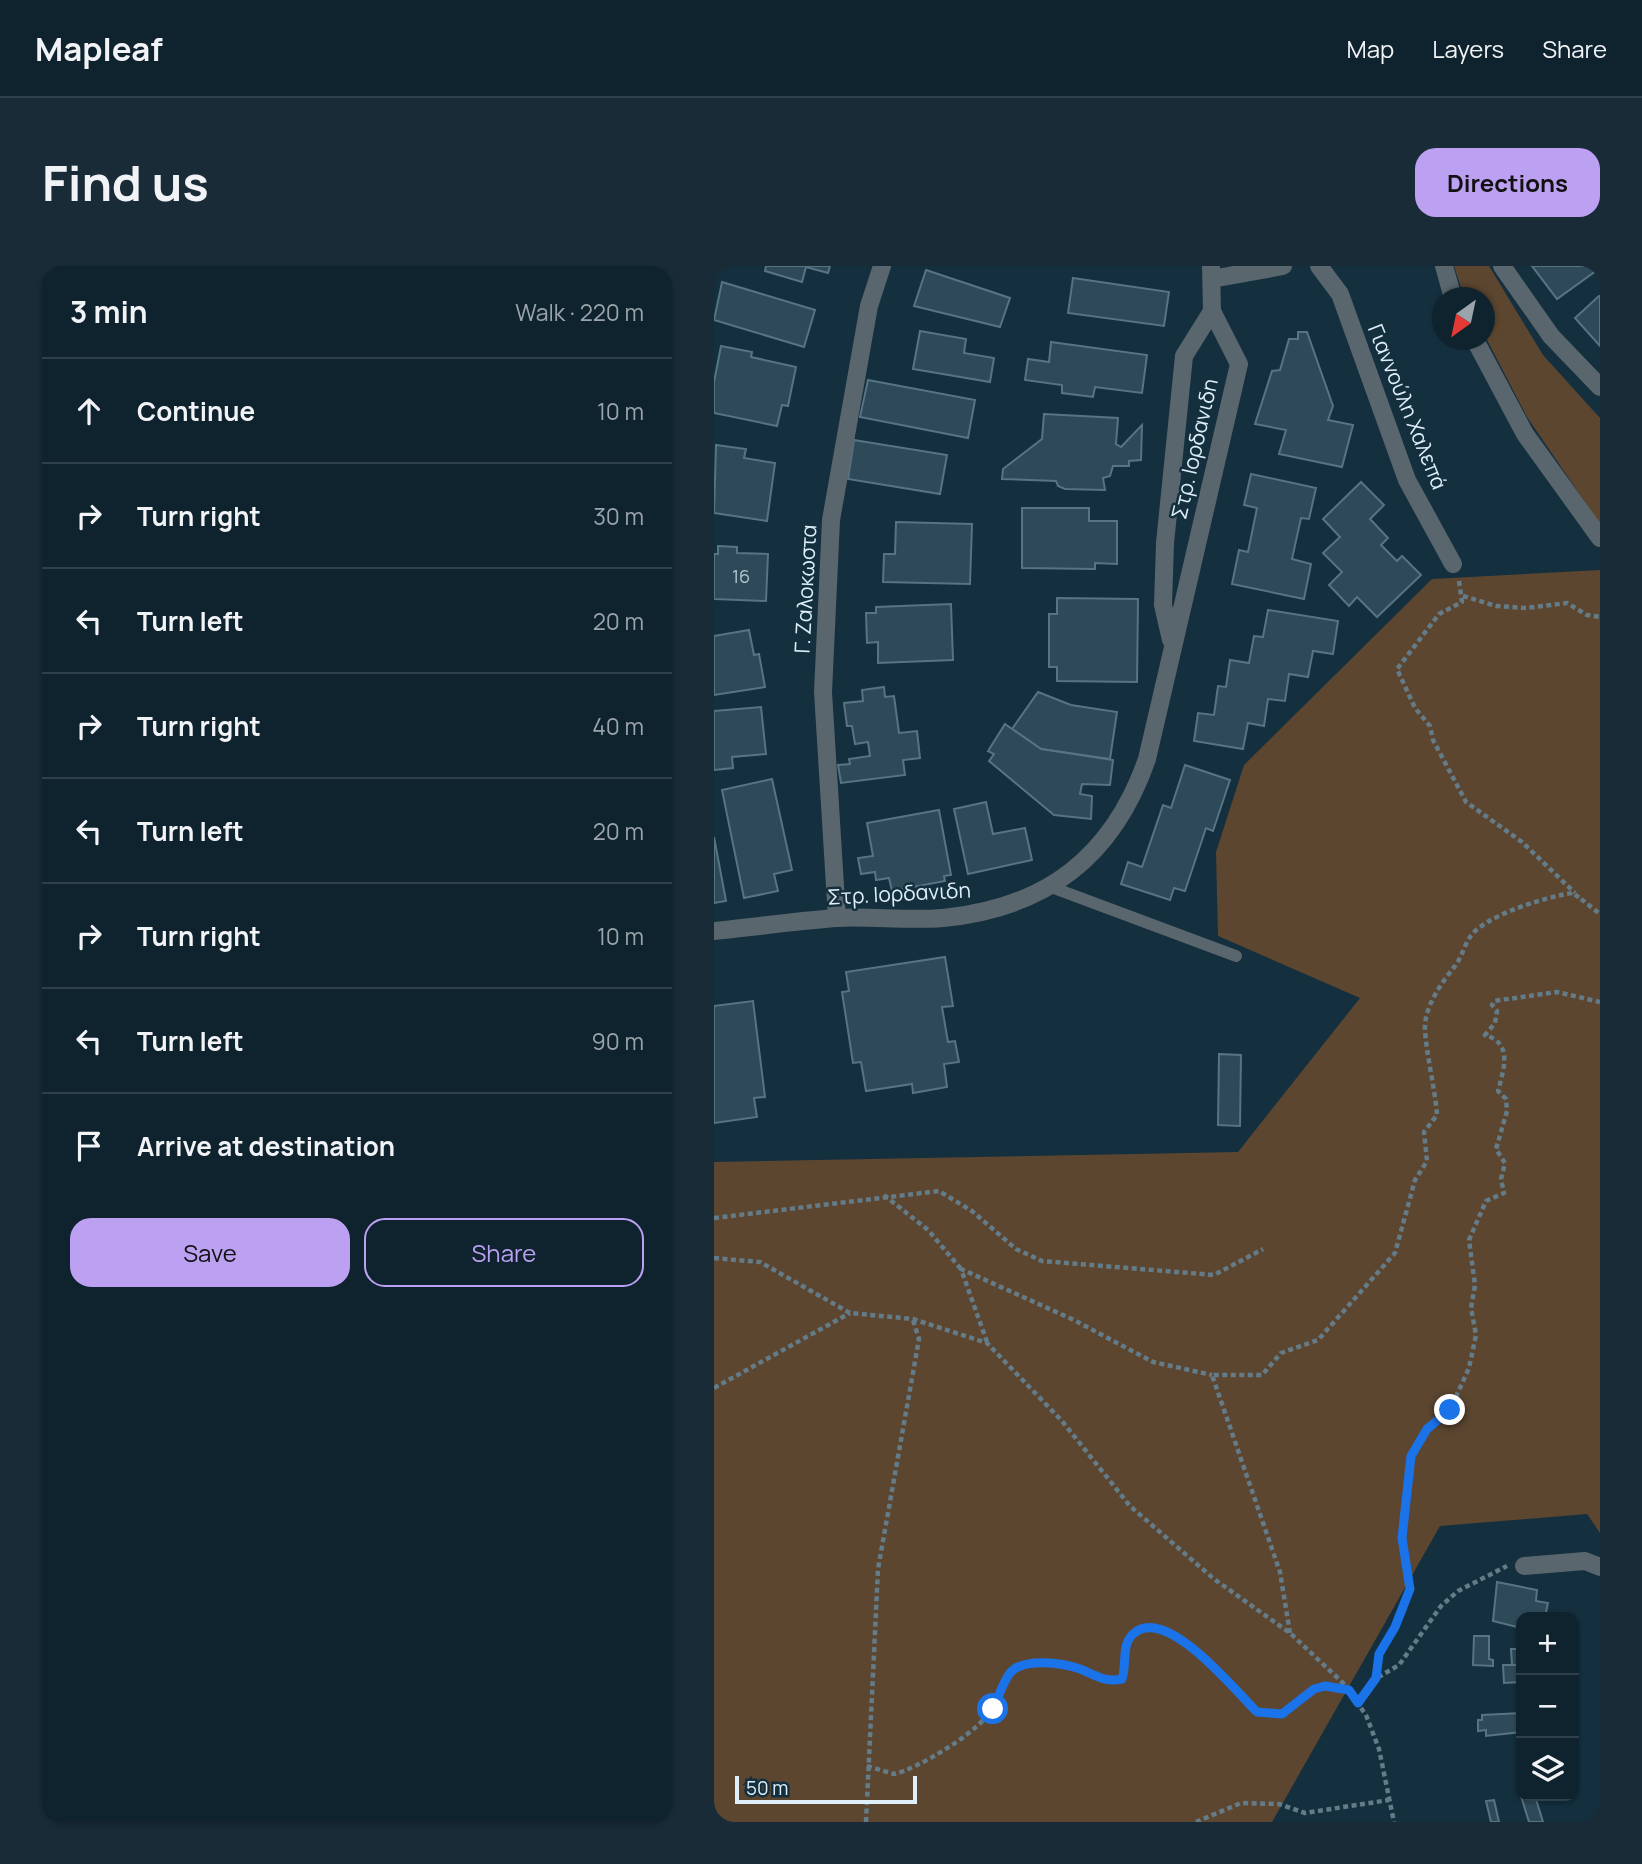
<!DOCTYPE html>
<meta charset="utf-8">
<style>
:root{--surface:#0f232e;--page:#182b36;--text:#f1f3f6;--muted:#9ba4aa;--line:#2f404a;--accent:#bca0f2}
body{margin:0;font-family:Manrope,sans-serif;background:var(--page);color:var(--text)}
.controls{position:absolute;right:21px;bottom:21px;display:grid;overflow:hidden;border-radius:14px;box-shadow:0 2px 5px #0004}
.controls button{width:63px;height:63px;display:grid;place-items:center;padding:0;border:0;border-bottom:2px solid var(--line);background:var(--surface);color:var(--text);font:35px sans-serif}
.compass{position:absolute;left:718px;top:21px;width:63px;height:63px;border-radius:50%;background:var(--surface);box-shadow:0 2px 5px #0004;rotate:213deg}
.scale{position:absolute;left:21px;bottom:18px;width:182px;box-sizing:border-box;padding-left:7px;border:4px solid #dfeff9;border-top:0;font-size:19px;line-height:24px;white-space:nowrap;color:#dfeff9;-webkit-text-stroke:5px #142f3e;paint-order:stroke}
.stop{position:absolute;width:21px;height:21px;margin:-16px;border:5px solid #1a73e8;border-radius:50%;background:#fff}
.stop.end{background:#1a73e8;border-color:#fff;box-shadow:0 2px 7px #0008}
.list{margin:0;padding:0;list-style:none}
h2{display:flex;justify-content:space-between;align-items:center;height:91px;margin:0;padding:0 28px;font-size:30px}
h2 small{font-size:23px;font-weight:400;color:var(--muted)}
.list li{display:grid;grid-template-columns:46px 1fr auto;gap:21px;align-items:center;box-sizing:border-box;height:105px;padding:0 28px;border-top:2px solid var(--line)}
.list b{display:block;font-size:26px;white-space:nowrap}
.list em{font-size:23px;font-style:normal;color:var(--muted)}
.actions{display:flex;gap:14px;padding:21px 28px}
.actions a{flex:1;padding:16px 0;border:2px solid var(--accent);border-radius:21px;text-align:center;font-size:24px;color:var(--accent)}
.actions .main{background:var(--accent);color:#111}
.icon{flex:none;width:38px;height:38px;fill:none;stroke:currentColor;stroke-width:2;stroke-linecap:round;stroke-linejoin:round}
.map{position:relative;flex:none;width:886px;height:1556px;overflow:hidden;border-radius:21px}
header{display:flex;align-items:center;gap:42px;box-sizing:border-box;height:98px;padding:0 35px;background:var(--surface);border-bottom:2px solid var(--line)}
header strong{font-size:33px}
nav{display:flex;gap:38px;margin-inline-start:auto;font-size:24px}
.intro{display:flex;align-items:center;justify-content:space-between;box-sizing:border-box;height:168px;padding:0 42px}
h1{margin:0;font-size:49px}
.button{padding:18px 32px;border-radius:21px;background:var(--accent);color:#111;font-size:24px;font-weight:700}
main{display:flex;gap:42px;padding:0 42px}
aside{flex:1;background:var(--surface);border-radius:21px;box-shadow:0 2px 5px #0004}
.map>svg:first-child{display:block}
.green{fill:#5c4630}
.building{fill:#2e4a59;stroke:#577485;stroke-width:2}
.lines{fill:none;stroke-linecap:round;stroke-linejoin:round}
.path{stroke:#647b88;stroke-width:4.5;stroke-dasharray:5 3.5;stroke-linecap:butt}
.lane{stroke:#5a666d;stroke-width:12}
.street{stroke:#5a666d;stroke-width:18}
.route{stroke:#1a73e8;stroke-width:9}
.labels{text-anchor:middle;stroke-width:5;stroke-linejoin:round;paint-order:stroke}
.number-label{font-size:18px;fill:#b3c6d1}
.street-label{font-size:21px;fill:#dfeff9;stroke:#142f3e}
</style>
<header>
<strong>Mapleaf</strong>
<nav><a>Map</a><a>Layers</a><a>Share</a></nav>
</header>
<div class="intro"><h1>Find us</h1><a class="button">Directions</a></div>
<main>
<aside>
<h2>3 min<small>Walk · 220 m</small></h2>
<ul class="list">
<li><svg class="icon" aria-label="ahead" viewBox="0 0 24 24"><path d="M12 20V5M6 11l6-6 6 6"/></svg><div><b>Continue</b></div><em>10 m</em></li>
<li><svg class="icon" aria-label="right" viewBox="0 0 24 24"><path d="M7 20v-9h11M14 6l5 5-5 5"/></svg><div><b>Turn right</b></div><em>30 m</em></li>
<li><svg class="icon" aria-label="left" viewBox="0 0 24 24"><path d="M17 20v-9H6M10 6l-5 5 5 5"/></svg><div><b>Turn left</b></div><em>20 m</em></li>
<li><svg class="icon" aria-label="right" viewBox="0 0 24 24"><path d="M7 20v-9h11M14 6l5 5-5 5"/></svg><div><b>Turn right</b></div><em>40 m</em></li>
<li><svg class="icon" aria-label="left" viewBox="0 0 24 24"><path d="M17 20v-9H6M10 6l-5 5 5 5"/></svg><div><b>Turn left</b></div><em>20 m</em></li>
<li><svg class="icon" aria-label="right" viewBox="0 0 24 24"><path d="M7 20v-9h11M14 6l5 5-5 5"/></svg><div><b>Turn right</b></div><em>10 m</em></li>
<li><svg class="icon" aria-label="left" viewBox="0 0 24 24"><path d="M17 20v-9H6M10 6l-5 5 5 5"/></svg><div><b>Turn left</b></div><em>90 m</em></li>
<li><svg class="icon" aria-label="arrive" viewBox="0 0 24 24"><path d="M6 21V4h12l-3 4 3 4H6"/></svg><div><b>Arrive at destination</b></div></li>
</ul>
<div class="actions"><a class="main">Save</a><a>Share</a></div>
</aside>
<div class="map">
<svg width="886" height="1556" viewBox="0 0 886 1556">
<rect width="100%" height="100%" fill="#142f3e"/>
<g class="green">
<polygon points="740,0 775,0 829,89 886,152 886,258 813,151 771,70 771,32 750,31"/>
<polygon points="886,304 886,1267 873,1248 726,1260 558,1556 0,1556 0,896 524,886 646,732 504,670 502,586 530,499 718,313"/>
</g>
<g class="building">
<polygon points="52,0 116,0 114,7 92,1 88,16 51,5"/>
<polygon points="818,0 886,0 886,2 843,33"/>
<polygon points="212,4 296,32 286,61 200,40"/>
<polygon points="359,12 455,26 450,60 354,47"/>
<polygon points="8,16 101,44 90,81 0,54"/>
<polygon points="885,30 886,30 886,80 861,52"/>
<polygon points="206,65 252,73 250,87 280,92 276,116 199,103"/>
<polygon points="584,66 593,66 619,140 614,154 639,159 628,201 565,188 572,164 541,158 558,105 566,104 575,73 584,73"/>
<polygon points="337,76 433,89 428,127 381,121 379,131 348,127 348,119 311,114 314,93 335,96"/>
<polygon points="7,80 38,86 37,91 82,101 74,140 68,139 63,160 0,147 0,116"/>
<polygon points="154,114 261,134 254,172 146,151"/>
<polygon points="330,148 404,152 402,178 407,181 428,159 427,194 415,195 415,200 399,200 396,210 389,212 391,224 351,223 344,220 342,215 288,213 289,203 328,173"/>
<polygon points="140,174 233,189 226,228 134,213"/>
<polygon points="2,179 32,183 30,192 61,197 53,255 0,247"/>
<polygon points="537,208 602,222 595,253 587,252 578,293 597,298 590,333 518,318 525,284 534,286 543,242 530,239"/>
<polygon points="647,216 670,239 656,253 674,272 667,279 683,295 688,290 707,309 663,351 643,331 635,340 615,319 628,306 609,287 626,271 609,253"/>
<polygon points="308,242 375,242 375,255 403,255 403,298 381,297 381,303 308,302"/>
<polygon points="182,256 258,258 256,318 169,316 170,288 181,288"/>
<polygon points="4,280 23,281 23,287 54,288 52,335 0,333 0,288 4,288"/>
<polygon points="343,332 424,333 423,416 343,415 343,401 335,401 335,348 343,348"/>
<polygon points="237,338 239,394 164,397 164,376 153,377 152,347 162,347 162,341"/>
<polygon points="554,344 624,355 619,388 599,385 594,411 575,408 571,435 554,433 550,460 534,457 529,483 480,475 484,447 500,449 504,420 512,421 516,394 535,397 540,370 549,371"/>
<polygon points="35,364 40,389 45,388 51,421 0,429 0,370"/>
<polygon points="170,421 171,431 180,430 185,467 203,465 206,492 189,494 191,509 127,517 124,499 136,498 135,493 156,490 154,476 141,478 138,460 133,460 130,437 149,435 148,424"/>
<polygon points="324,426 357,439 403,446 396,493 327,483 298,463"/>
<polygon points="47,441 52,488 18,491 19,502 0,504 0,445"/>
<polygon points="291,458 327,483 399,494 396,519 368,518 366,528 378,530 377,553 340,549 275,495 280,488 274,485"/>
<polygon points="471,499 516,514 499,565 492,562 471,625 460,622 456,634 407,618 414,596 428,601 449,539 457,542"/>
<polygon points="58,513 78,604 60,608 64,625 30,632 8,524"/>
<polygon points="272,536 279,568 311,562 318,594 254,608 240,543"/>
<polygon points="225,544 237,609 230,610 231,615 178,625 175,612 162,614 161,606 147,608 144,592 159,590 153,557"/>
<polygon points="0,571 12,635 0,637"/>
<polygon points="231,691 239,740 228,741 234,776 241,775 245,796 230,798 233,821 199,827 198,818 152,825 147,796 139,797 128,726 135,725 132,706"/>
<polygon points="39,735 51,831 40,832 43,851 0,857 0,740"/>
<polygon points="505,788 527,789 526,860 504,859"/>
<polygon points="783,1316 823,1324 822,1335 834,1337 831,1351 807,1351 807,1362 779,1355"/>
<polygon points="760,1370 775,1370 775,1393 779,1394 779,1400 759,1399"/>
<polygon points="797,1383 807,1383 807,1399 798,1399"/>
<polygon points="789,1399 807,1399 807,1416 790,1417"/>
<polygon points="807,1447 807,1466 772,1470 772,1464 764,1465 764,1454 768,1454 768,1449"/>
<polygon points="807,1530 821,1530 829,1556 815,1556"/>
<polygon points="780,1534 785,1556 777,1556 772,1535"/>
</g>
<g class="lines">
<g class="path">
<polyline points="745,315 748,336 725,348 683,403 701,442 716,460 719,474 752,536 808,576 861,627"/>
<polyline points="749,330 782,340 812,342 853,337 873,349 886,351"/>
<polyline points="867,633 886,648"/>
<polyline points="170,929 214,964 247,1003"/>
<polyline points="0,952 225,925 258,945 302,983 328,995 500,1009 549,983"/>
<polyline points="0,992 46,996 136,1047 199,1053 273,1077 348,1155 416,1240 500,1313 576,1367 629,1417 652,1449 665,1483 680,1556"/>
<polyline points="273,1076 247,1003 360,1054 439,1096 498,1109"/>
<polyline points="0,1122 136,1047"/>
<path d="M576,1367L566,1306L498,1109H548L567,1087L604,1074L681,987L701,914L713,895L710,866L723,849C721,822 712,787 711,763C710,741 728,716 741,700C748,691 750,680 756,671C769,650 834,630 859,627L868,634"/>
<path d="M662,1412L665,1388L681,1361L696,1323L688,1272L697,1190L713,1163L736,1144L755,1102L762,1069L757,1042L761,1019L755,974L772,935L790,927L787,913L791,897L782,883L793,845L792,833L784,825C790,802 799,777 771,769L781,757L783,745L778,739L780,735L843,726L886,736"/>
<polyline points="644,1438 658,1415 685,1399 727,1340 744,1325 793,1300"/>
<path d="M153,1500L180,1508C203,1503 255,1471 270,1453C282,1440 288,1407 305,1401C324,1395 350,1396 368,1404C383,1410 391,1417 408,1414C413,1399 407,1379 419,1368C452,1337 524,1428 543,1446L568,1448L600,1423L611,1420L634,1424"/>
<polyline points="152,1556 164,1303 205,1073 199,1054"/>
<polyline points="482,1556 527,1537 565,1538 591,1547 675,1534"/>
</g>
<polyline class="lane" points="337,621 522,690"/>
<g class="street">
<polyline points="605,0 626,28 693,214 739,298"/>
<polyline points="730,0 739,32"/>
<polyline points="788,0 837,70 886,121"/>
<polyline points="498,13 569,0"/>
<polyline points="761,74 811,168 886,272"/>
<polyline points="457,374 449,339 451,277 470,90 498,45"/>
<polyline points="123,652 109,426 117,254 155,40 168,0"/>
<path d="M0,665C41,661 81,655 122,652C157,650 193,655 229,652C332,642 399,591 433,493L525,98L498,45L497,0"/>
<polyline points="810,1300 871,1295 886,1301"/>
</g>
</g>
<g class="lines">
<path class="route" d="M279,1443C284,1432 289,1416 296,1407C309,1391 349,1397 366,1403C382,1409 390,1417 408,1413C413,1399 407,1379 419,1368C452,1337 524,1428 543,1446L568,1448L600,1423L611,1420L635,1424L644,1437L662,1412L665,1388L681,1361L696,1323L688,1272L697,1190L713,1163L736,1144"/>
</g>
<g class="labels">
<g class="number-label">
<text x="27" y="317">16</text>
</g>
<g class="street-label">
<text transform="translate(693 141) rotate(68)" y="7">Γιαννούλη Χαλεπά</text>
<text transform="translate(481 183) rotate(-77)" y="7">Στρ. Ιορδανιδη</text>
<text transform="translate(92 323) rotate(-87)" y="7">Γ. Ζαλοκωστα</text>
<text transform="translate(185 628) rotate(-3)" y="7">Στρ. Ιορδανιδη</text>
</g>
</g>
</svg>
<div class="controls">
<button>+</button>
<button>−</button>
<button><svg class="icon" aria-label="layers" viewBox="0 0 24 24"><path d="M12 4l9 5-9 5-9-5zM3 14l9 5 9-5"/></svg></button>
</div>
<svg class="compass" viewBox="-18 -18 36 36"><path d="M0-13l5 13h-10z" fill="#e53935"/><path d="M0 13l5-13h-10z" fill="#9ba4aa"/></svg>
<div class="scale">50 m</div>
<div class="stop" style="left:279px;top:1443px"></div>
<div class="stop end" style="left:736px;top:1144px"></div>
</div>
</main>
